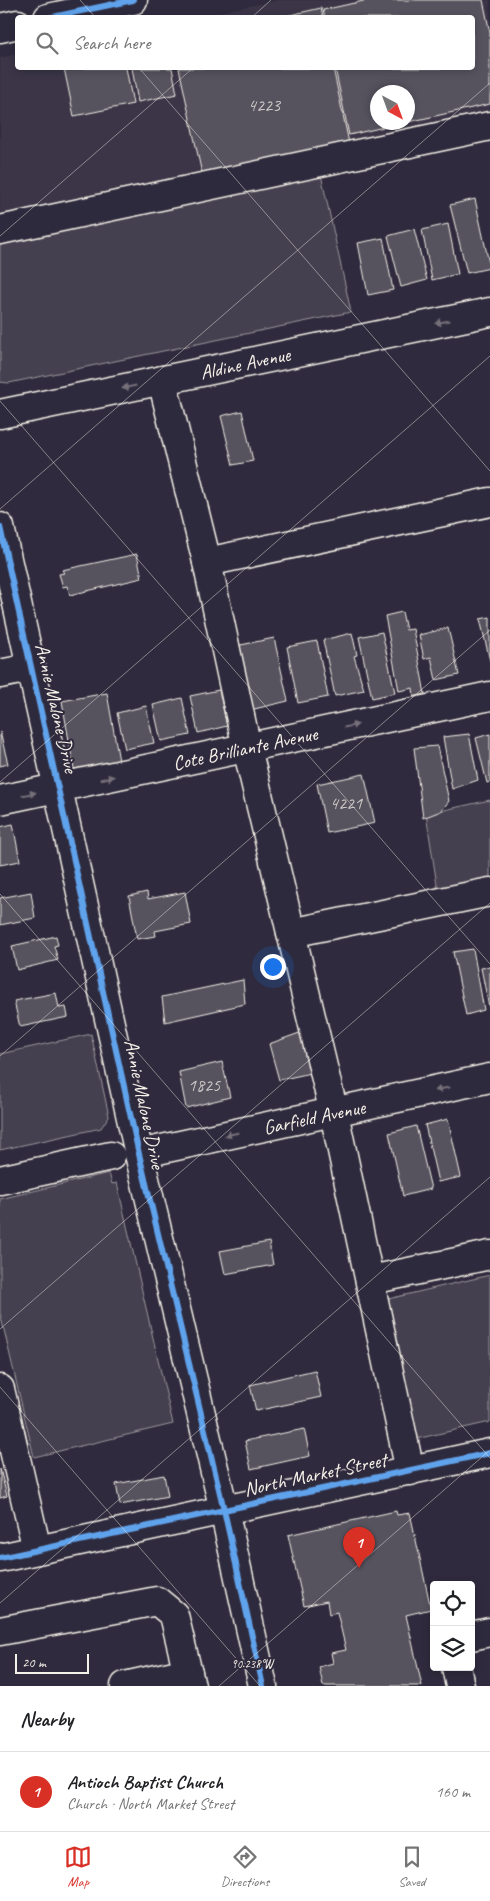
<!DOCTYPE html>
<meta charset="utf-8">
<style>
:root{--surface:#fff;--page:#f2f2f2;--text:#202124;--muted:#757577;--line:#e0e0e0;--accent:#d93025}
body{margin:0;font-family:Caveat,sans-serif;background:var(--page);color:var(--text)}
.controls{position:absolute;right:15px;bottom:15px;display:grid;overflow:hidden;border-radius:5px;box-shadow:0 2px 8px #0003}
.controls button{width:45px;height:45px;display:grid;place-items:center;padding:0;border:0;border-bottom:1px solid var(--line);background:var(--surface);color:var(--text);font:25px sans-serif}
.compass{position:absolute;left:370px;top:85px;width:45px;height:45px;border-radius:50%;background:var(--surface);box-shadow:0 2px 8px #0003;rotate:139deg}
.scale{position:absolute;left:15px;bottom:12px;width:74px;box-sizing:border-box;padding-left:5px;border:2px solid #f4f1e8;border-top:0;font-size:14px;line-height:18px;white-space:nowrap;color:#f4f1e8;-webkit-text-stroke:4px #2f2a3d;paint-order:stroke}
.you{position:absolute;left:272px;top:966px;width:18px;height:18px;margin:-12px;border:4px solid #fff;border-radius:50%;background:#1a73e8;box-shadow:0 0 0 8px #1a73e833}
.badge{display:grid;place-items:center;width:32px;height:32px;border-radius:50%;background:var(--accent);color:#fff;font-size:16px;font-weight:700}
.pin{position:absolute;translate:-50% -41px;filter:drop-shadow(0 1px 2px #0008)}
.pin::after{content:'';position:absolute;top:26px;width:18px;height:15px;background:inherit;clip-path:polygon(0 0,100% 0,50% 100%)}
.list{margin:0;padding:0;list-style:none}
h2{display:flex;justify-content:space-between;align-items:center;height:65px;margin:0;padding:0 20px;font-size:21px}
h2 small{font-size:16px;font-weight:400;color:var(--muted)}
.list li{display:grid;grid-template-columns:32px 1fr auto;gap:15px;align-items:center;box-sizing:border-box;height:80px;padding:0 20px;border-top:1px solid var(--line)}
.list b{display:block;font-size:19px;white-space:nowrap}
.list p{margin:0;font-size:16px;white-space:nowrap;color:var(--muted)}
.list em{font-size:16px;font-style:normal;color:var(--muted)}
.icon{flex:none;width:28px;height:28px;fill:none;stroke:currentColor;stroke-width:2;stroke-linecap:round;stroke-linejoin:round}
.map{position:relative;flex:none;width:490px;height:1686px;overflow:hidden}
.search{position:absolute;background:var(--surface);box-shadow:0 2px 8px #0003;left:15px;right:15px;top:15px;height:55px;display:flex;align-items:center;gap:12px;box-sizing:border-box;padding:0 18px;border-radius:5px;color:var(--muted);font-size:19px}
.sheet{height:145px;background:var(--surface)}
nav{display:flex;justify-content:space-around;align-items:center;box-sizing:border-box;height:70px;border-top:1px solid var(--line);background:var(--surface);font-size:14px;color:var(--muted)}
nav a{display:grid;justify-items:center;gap:2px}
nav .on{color:var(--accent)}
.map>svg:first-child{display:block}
.built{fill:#3b3647;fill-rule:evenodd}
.green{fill:#454050;stroke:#9c989c}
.building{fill:#56525f;stroke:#f4f1e8}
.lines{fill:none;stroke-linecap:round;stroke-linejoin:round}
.minor-casing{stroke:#f4f1e8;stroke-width:31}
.major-casing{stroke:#f4f1e8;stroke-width:31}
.minor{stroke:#2f2a3d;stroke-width:28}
.major{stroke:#2f2a3d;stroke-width:28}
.cycleway-casing{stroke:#2f2a3d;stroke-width:9}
.cycleway{stroke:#60a3ed;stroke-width:6}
.oneway{fill:#747079}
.ticks{fill:none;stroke:#f4f1e8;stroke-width:1;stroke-opacity:0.45}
.labels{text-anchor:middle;stroke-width:4;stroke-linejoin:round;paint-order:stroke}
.number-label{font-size:18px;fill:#ccc9c6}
.street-label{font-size:20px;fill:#f4f1e8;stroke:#2f2a3d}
.ticks-label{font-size:12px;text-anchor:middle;fill:#f4f1e8;stroke:#2f2a3d;stroke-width:4;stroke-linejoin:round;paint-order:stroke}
</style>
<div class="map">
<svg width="490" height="1686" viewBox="0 0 490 1686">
<rect width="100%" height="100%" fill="#2f2a3d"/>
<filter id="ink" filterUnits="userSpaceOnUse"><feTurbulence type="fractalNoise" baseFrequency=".02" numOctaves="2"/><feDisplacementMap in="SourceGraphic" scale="10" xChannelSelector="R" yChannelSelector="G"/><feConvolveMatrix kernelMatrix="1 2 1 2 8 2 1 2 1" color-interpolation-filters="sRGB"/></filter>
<g filter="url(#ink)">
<path class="built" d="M279,0H490V119L0,222V58L17,54L18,68H472V18L194,17ZM378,92H408V122H378Z"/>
<g class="green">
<polygon points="320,170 351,312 9,383 0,382 0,238"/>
<polygon points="490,800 490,887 439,898 426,814"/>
<polygon points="91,1034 109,1116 101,1128 0,1150 0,1054"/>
<polygon points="109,1173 112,1184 117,1183 173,1424 34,1457 0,1313 0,1199"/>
<polygon points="490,1275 490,1422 416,1439 384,1300"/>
</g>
<g class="building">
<polygon points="368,0 483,0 490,33 490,104 408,122 408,92 378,92 378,122 406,122 349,135 335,68 472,68 472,18 325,18 323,10"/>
<polygon points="321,8 323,18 277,18"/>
<polygon points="64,68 126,68 133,104 74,116"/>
<polygon points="132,68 172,68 177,94 138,102"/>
<polygon points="179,68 333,68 349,143 202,174"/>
<polygon points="475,199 490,268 467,273 450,205"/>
<polygon points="448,224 458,274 432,280 422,230"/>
<polygon points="414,229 427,280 401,287 388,236"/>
<polygon points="383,238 393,290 368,295 358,243"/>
<polygon points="242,411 253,461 233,465 221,416"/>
<polygon points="137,554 142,578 70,595 67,586 63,587 59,574 64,573 62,570"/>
<polygon points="402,612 406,630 413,629 425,694 414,697 413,688 399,691 385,616"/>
<polygon points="490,617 490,661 480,619"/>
<polygon points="448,628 459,675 436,680 431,657 424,659 419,635"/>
<polygon points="382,632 395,693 372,698 359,637"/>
<polygon points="352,633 357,655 354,656 364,690 335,696 323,640"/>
<polygon points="274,638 288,701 250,710 236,646"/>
<polygon points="317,641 328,697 298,703 287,647"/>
<polygon points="219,690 227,726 198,733 190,696"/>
<polygon points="107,693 119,761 74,769 62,701"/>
<polygon points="182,698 190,735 161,741 153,705"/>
<polygon points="146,706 154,743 125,749 117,713"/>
<polygon points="0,732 8,764 0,766"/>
<polygon points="469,734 478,780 452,789 443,737"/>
<polygon points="490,734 490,782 487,783 476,738"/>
<polygon points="437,746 449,801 441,811 423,818 414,748"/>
<polygon points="364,774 375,823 327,833 317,784"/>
<polygon points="13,824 20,861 0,865 0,827"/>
<polygon points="31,892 35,918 0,925 0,898"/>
<polygon points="147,892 148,899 185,892 191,924 155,931 156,936 137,939 129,896"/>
<polygon points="56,936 58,945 54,946 58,960 17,970 12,946"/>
<polygon points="473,949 484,1010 466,1015 453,952"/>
<polygon points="490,967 490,1012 481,968"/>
<polygon points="243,980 245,1004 165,1022 162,997"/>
<polygon points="56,993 59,1008 66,1007 68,1017 20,1027 14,1001"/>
<polygon points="305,1031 311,1073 279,1080 269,1044"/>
<polygon points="222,1062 230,1097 186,1108 179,1072"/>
<polygon points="448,1119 461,1177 438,1182 425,1125"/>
<polygon points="416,1126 431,1189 403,1196 389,1133"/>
<polygon points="269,1242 273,1265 225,1274 220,1251"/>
<polygon points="315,1370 321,1397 256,1411 250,1385"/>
<polygon points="304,1429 310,1456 251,1469 245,1441"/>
<polygon points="0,1469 7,1496 0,1498"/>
<polygon points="164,1475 168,1496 120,1505 116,1484"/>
<polygon points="396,1511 397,1515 410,1513 431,1609 406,1615 422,1686 323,1686 319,1667 333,1663 331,1653 346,1650 337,1612 329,1614 327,1601 304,1606 288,1535"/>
</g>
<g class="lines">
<defs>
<g id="minor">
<polyline points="0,230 490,126"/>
<polyline points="162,380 207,562 247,748 334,1113 410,1471"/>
<polyline points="0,414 490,312"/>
<polyline points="0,527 139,1154 224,1510 263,1686"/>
<polyline points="207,562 490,502"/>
<polyline points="0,674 30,668"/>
<polyline points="0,800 490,696"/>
<polyline points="291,933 490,892"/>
<polyline points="139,1154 490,1078"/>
<polyline points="0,1180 111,1156"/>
<polyline points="371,1280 490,1255"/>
<polyline points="0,1389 37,1550"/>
<polyline points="0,1558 490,1453"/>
<polyline points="0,1631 157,1601 174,1615 191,1686"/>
<polyline points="471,1636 490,1632"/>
<polyline points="456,1667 460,1686"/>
<polyline points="125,1686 188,1672"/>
</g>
<g id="major">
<polyline points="48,18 133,0"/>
<polyline points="0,28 18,24"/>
</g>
</defs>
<use href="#minor" class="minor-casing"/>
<use href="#major" class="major-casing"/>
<use href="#minor" class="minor"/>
<use href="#major" class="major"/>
<defs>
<g id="cycleway">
<polyline points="48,18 133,0"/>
<polyline points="0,527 139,1154 224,1510 263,1686"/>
<polyline points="0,1558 490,1453"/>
</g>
</defs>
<use href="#cycleway" class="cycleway-casing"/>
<use href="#cycleway" class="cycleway"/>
</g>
<defs><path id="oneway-solid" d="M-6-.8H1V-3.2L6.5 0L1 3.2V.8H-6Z" transform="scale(1.25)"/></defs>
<g class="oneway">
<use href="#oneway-solid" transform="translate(442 322) rotate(168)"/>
<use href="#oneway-solid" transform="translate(129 387) rotate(168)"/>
<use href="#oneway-solid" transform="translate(351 726) rotate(-12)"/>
<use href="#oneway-solid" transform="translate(107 778) rotate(-12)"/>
<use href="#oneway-solid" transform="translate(29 794) rotate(-12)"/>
<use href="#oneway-solid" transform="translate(442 1089) rotate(167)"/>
<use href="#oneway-solid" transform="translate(232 1134) rotate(168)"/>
</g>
</g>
<path class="ticks" d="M80,0L96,18M251,18L271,0M139,68L490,471M0,236L193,68M0,401L490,964M0,509L490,83M0,782L490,356M0,894L490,1458M0,1056L490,630M0,1329L490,903M0,1387L260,1686M0,1603L490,1177M219,1686L490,1450"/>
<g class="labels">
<g class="number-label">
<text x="264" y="111">4223</text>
<text x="346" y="809">4221</text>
<text x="204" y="1091">1825</text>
</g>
<g class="street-label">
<text transform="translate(245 363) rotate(-12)" y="7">Aldine Avenue</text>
<text transform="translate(57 708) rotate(77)" y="7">Annie Malone Drive</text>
<text transform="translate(245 748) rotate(-12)" y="7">Cote Brilliante Avenue</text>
<text transform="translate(145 1104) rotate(78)" y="7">Annie Malone Drive</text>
<text transform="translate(314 1117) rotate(-12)" y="7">Garfield Avenue</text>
<text transform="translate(315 1474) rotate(-12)" y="7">North Market Street</text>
</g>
</g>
<g class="ticks-label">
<text x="252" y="1668">90.238°W</text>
</g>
</svg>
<div class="controls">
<button><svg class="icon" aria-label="locate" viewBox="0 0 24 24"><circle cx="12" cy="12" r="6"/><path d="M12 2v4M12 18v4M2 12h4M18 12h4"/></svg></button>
<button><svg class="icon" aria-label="layers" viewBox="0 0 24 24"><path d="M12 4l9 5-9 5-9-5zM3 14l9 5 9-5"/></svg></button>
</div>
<svg class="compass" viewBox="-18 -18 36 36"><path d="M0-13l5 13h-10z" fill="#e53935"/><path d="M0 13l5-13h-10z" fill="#757577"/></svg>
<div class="scale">20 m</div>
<div class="you"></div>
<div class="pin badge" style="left:359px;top:1568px">1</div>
<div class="search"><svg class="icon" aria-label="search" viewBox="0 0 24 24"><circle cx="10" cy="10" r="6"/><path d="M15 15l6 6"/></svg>Search here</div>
</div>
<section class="sheet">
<h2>Nearby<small></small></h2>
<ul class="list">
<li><span class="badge">1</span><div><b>Antioch Baptist Church</b><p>Church · North Market Street</p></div><em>160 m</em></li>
</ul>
</section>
<nav>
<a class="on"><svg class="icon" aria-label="map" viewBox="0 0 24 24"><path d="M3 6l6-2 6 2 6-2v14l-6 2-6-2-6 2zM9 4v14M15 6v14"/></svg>Map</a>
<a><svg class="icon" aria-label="directions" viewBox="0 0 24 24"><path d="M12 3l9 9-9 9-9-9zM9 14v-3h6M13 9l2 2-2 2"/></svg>Directions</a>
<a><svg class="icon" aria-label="saved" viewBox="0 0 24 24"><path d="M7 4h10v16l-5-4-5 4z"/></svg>Saved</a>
</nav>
